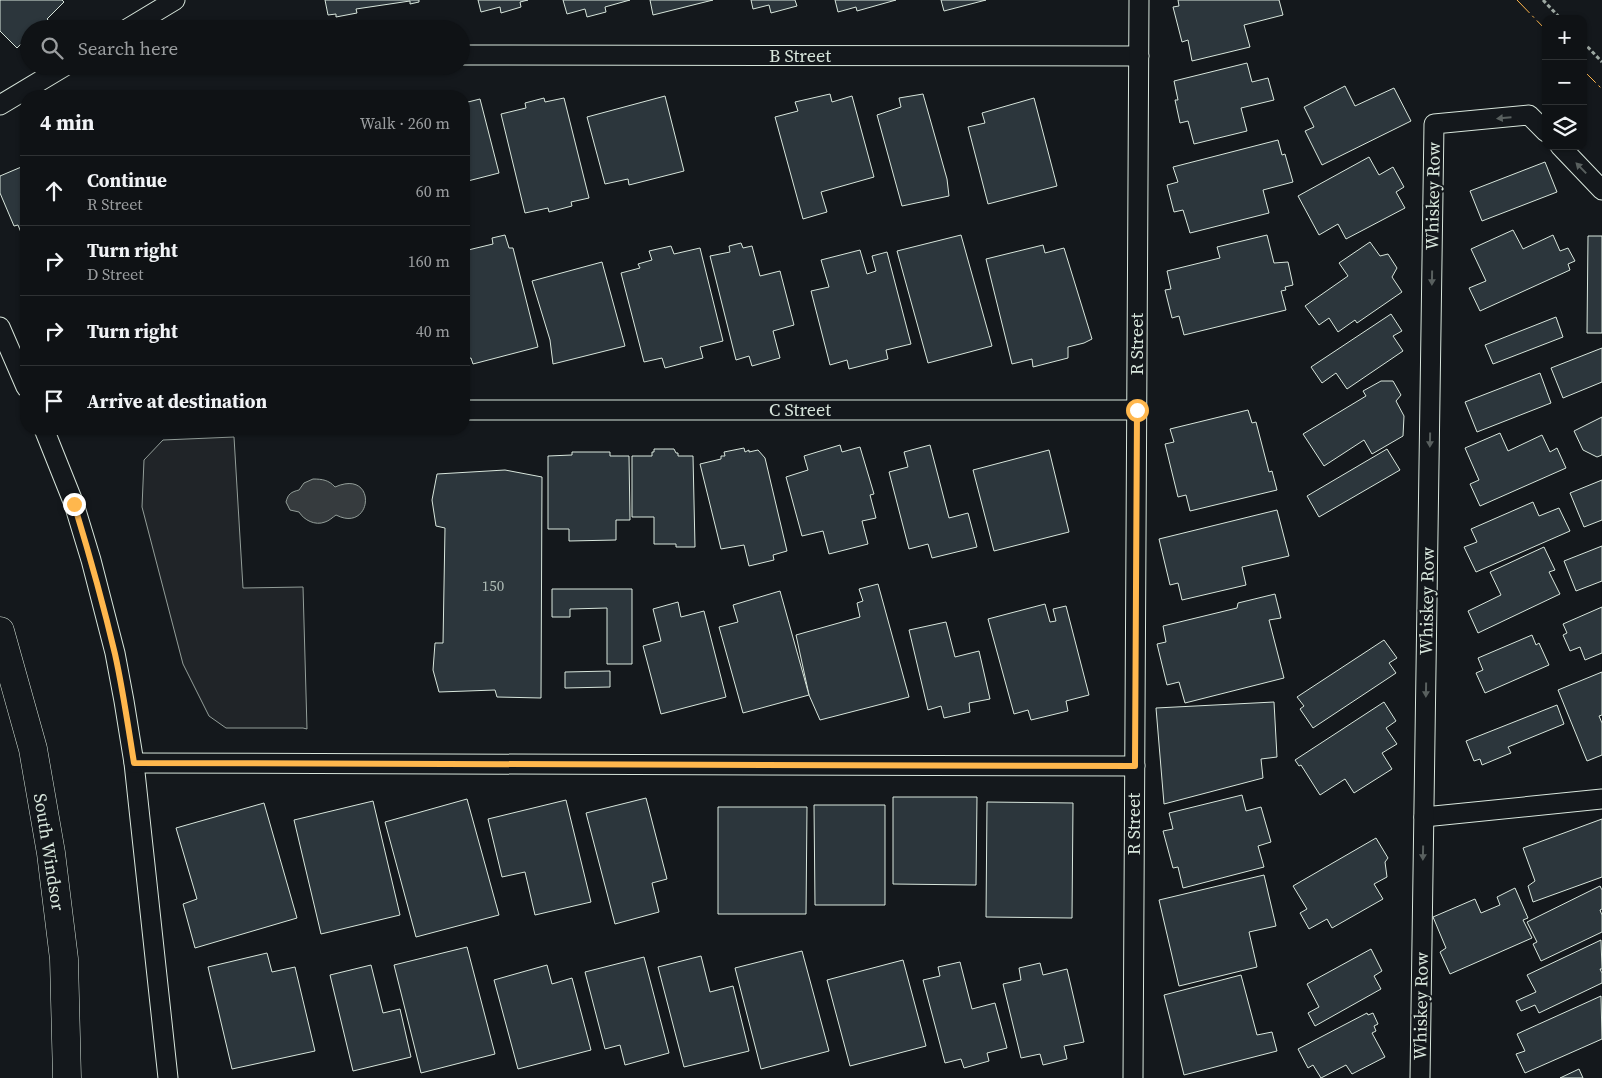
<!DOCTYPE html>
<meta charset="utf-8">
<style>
:root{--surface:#0f1215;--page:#1d2022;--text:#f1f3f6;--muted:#9b9ea0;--line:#2f3234}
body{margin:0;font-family:"Source Serif 4",serif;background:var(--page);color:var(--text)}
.controls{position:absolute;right:15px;top:15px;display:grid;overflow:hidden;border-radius:10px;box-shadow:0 1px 4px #0004}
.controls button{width:45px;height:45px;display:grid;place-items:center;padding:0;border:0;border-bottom:1px solid var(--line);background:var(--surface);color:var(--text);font:25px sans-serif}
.stop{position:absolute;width:15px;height:15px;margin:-11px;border:4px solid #ffb74d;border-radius:50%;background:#fff}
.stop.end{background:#ffb74d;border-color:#fff;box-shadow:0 1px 5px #0008}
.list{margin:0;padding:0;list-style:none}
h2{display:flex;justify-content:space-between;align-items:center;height:65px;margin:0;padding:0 20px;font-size:21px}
h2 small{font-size:16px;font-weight:400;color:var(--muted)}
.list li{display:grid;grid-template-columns:32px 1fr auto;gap:15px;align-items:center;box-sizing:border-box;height:70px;padding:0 20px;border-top:1px solid var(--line)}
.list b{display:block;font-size:19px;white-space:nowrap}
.list p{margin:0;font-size:16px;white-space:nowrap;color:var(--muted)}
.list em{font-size:16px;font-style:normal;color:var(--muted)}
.icon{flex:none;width:28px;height:28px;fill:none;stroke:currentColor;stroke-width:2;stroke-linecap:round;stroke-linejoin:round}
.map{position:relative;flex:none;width:1602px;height:1078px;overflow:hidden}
.search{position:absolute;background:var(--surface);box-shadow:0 1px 4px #0004;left:20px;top:20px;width:450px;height:55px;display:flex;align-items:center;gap:12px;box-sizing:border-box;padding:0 18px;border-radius:28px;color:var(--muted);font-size:19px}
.panel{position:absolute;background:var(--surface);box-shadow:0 1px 4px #0004;left:20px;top:90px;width:450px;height:345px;border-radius:20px}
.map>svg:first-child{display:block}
.green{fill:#202428;stroke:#939e99}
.water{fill:#363b3e;stroke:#939e99}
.building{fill:#2c363c;stroke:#d8e6dc}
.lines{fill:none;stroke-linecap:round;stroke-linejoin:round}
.service-casing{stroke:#d8e6dc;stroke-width:21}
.minor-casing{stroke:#d8e6dc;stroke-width:29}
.path{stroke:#9da8a2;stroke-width:3;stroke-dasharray:4 2.5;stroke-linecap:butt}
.service{stroke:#14181c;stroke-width:19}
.minor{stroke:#14181c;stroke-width:28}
.power{stroke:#ffb74d;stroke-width:1;stroke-dasharray:18 4 2.5 4;stroke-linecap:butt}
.oneway{fill:#59605f}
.route{stroke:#ffb74d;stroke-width:6}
.labels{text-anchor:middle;stroke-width:4;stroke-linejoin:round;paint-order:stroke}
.number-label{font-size:15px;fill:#adbab4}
.street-label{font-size:18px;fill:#d8e6dc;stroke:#14181c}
</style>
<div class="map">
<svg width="1602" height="1078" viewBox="0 0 1602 1078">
<rect width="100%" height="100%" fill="#14181c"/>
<polygon class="green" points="234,437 243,588 303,587 307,729 303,728 226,728 209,716 183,664 142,507 144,460 163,440"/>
<path class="water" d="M313,479C322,479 329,480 335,487C378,468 373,534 336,515C333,517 329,521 325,522C315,526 304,520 299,512L290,510L286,502C288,494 291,492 299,490L304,483Z"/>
<g class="building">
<polygon points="0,0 62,0 64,2 47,19 56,27 54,29 29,29 29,36 17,48 0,31"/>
<polygon points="325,0 419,0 419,2 410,4 410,1 356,9 357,13 336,17 336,14 328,15"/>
<polygon points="478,0 528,0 520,2 521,7 501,13 500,7 481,12"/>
<polygon points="563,0 630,0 605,7 606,12 587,17 585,9 567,14"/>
<polygon points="650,0 713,0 653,15"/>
<polygon points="751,0 795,0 797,6 771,13 769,5 753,9"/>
<polygon points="835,0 896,0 857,11 856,7 838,12"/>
<polygon points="941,0 986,0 944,11"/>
<polygon points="1178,0 1279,0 1283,15 1244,25 1250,47 1192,61 1188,40 1182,42 1173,7 1179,6"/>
<polygon points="1247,63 1252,82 1268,78 1274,100 1241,108 1247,131 1194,144 1188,121 1180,123 1175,100 1178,100 1174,81"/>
<polygon points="1345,86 1355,106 1394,88 1411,121 1322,165 1305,131 1314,127 1304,107"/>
<polygon points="830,94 832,102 852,96 874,177 821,192 827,212 803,219 775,117 798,111 795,102"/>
<polygon points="923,94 947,179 949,196 902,206 877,115 901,107 899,98"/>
<polygon points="665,96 684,171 629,185 628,179 605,184 587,117"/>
<polygon points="544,98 545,102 564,98 589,198 571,202 572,206 549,212 548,208 525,213 501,114 526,108 525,103"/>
<polygon points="1034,98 1057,186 988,204 968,127 985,123 982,113"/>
<polygon points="480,99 499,173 464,182 464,103"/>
<polygon points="1278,140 1282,155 1285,154 1293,182 1263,190 1269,213 1190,233 1183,210 1174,212 1167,185 1178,182 1173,167"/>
<polygon points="1369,157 1379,175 1393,167 1404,187 1396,192 1405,208 1346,239 1338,224 1319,235 1298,196"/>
<polygon points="1545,162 1557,192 1482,221 1470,191"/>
<polygon points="26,165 26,245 18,225 14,226 0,193 0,176"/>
<polygon points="1513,230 1523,249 1553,235 1560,251 1568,248 1575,261 1568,264 1570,270 1480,311 1469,288 1486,281 1471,249"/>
<polygon points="505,235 509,248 513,248 538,347 473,364 471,358 464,359 464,251 493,244 492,238"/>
<polygon points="961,235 992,346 928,363 897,251"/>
<polygon points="1267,235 1274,263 1288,262 1293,285 1285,287 1286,290 1281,291 1286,310 1184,335 1179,316 1172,318 1165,290 1171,289 1167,271 1220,258 1217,247"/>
<polygon points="1588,236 1602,236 1602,333 1587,333"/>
<polygon points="1370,242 1380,256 1388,254 1397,268 1392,277 1402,292 1357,323 1355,320 1338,332 1329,318 1319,325 1305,306 1348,276 1339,263"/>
<polygon points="741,243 743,248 752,246 760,276 780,271 794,325 773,331 780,358 752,366 749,356 736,360 710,256 730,252 729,246"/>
<polygon points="1043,245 1045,253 1064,248 1092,339 1084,343 1068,347 1068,358 1033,367 1032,359 1012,364 986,259"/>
<polygon points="671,246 674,254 700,248 723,341 700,347 703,358 665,368 662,358 644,362 621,273 640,268 638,264 652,260 649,251"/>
<polygon points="860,250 867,274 876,271 872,256 887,252 911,344 886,350 888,359 849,369 847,360 830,365 811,291 829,287 821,260"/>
<polygon points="602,262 625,346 553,364 550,340 532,281"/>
<polygon points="1391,314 1402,331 1393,336 1403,351 1347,389 1336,373 1322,383 1311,367"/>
<polygon points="1556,317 1563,337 1493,364 1485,345"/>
<polygon points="1602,348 1602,382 1563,398 1551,368"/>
<polygon points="1540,373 1551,403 1477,432 1465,402"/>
<polygon points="1381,381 1393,381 1401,395 1396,401 1404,416 1403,436 1372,454 1364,440 1324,466 1303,434 1366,396 1363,391"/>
<polygon points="1248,410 1252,423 1256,422 1269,472 1272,471 1277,490 1190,511 1186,495 1178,497 1165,444 1174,442 1170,429"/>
<polygon points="1602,417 1602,455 1597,457 1583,450 1574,431"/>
<polygon points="1500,433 1508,451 1542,435 1550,452 1557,448 1566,468 1480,506 1470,484 1479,480 1465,448"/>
<polygon points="840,445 842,452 860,447 874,494 870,495 876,518 862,521 868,544 829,554 823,531 802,536 786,477 808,470 804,456"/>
<polygon points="930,445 949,518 968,513 977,547 932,558 928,544 909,549 889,472 908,467 904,452"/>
<polygon points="744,448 745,452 749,450 749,452 758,450 765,458 787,551 773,555 774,560 749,566 744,545 721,549 700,464 721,459 721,456 725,456 724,452"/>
<polygon points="654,449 674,449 676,453 678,453 678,456 693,456 695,547 676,547 676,544 654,544 654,517 632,517 632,456 652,456 652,452 654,452"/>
<polygon points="1387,449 1400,470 1319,517 1307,496"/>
<polygon points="1049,450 1069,532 994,551 973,470"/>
<polygon points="572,452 610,452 610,456 629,456 630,520 616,520 616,540 569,541 569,529 548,529 548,456 572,455"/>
<polygon points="505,470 542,477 541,698 497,697 495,690 439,692 433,670 435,643 443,643 445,528 436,526 432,500 437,474"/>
<polygon points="1602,480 1602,520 1584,527 1570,493"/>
<polygon points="1533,502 1539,516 1559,508 1570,531 1476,572 1464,547 1477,542 1471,529"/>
<polygon points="1277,510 1289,556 1242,567 1246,585 1182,600 1178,583 1170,585 1159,539"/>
<polygon points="1602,546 1602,581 1576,591 1564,561"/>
<polygon points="1544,547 1555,570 1549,572 1560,594 1478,633 1468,611 1501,595 1490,572"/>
<polygon points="878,584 909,697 820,720 809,695 796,635 860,617 857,603 863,601 859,589"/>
<polygon points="552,589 632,589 632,664 607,664 607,608 570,609 570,617 552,617"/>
<polygon points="780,591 809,695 743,713 719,627 738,622 733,605"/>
<polygon points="1275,594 1281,618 1269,620 1284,678 1185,703 1179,682 1167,685 1157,644 1166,642 1163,626 1237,608 1238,603"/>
<polygon points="678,602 681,617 704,611 726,697 661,714 643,646 661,641 653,609"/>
<polygon points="1045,604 1050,622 1056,621 1053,609 1066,606 1089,695 1066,701 1068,711 1031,720 1028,710 1014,714 988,619"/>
<polygon points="1602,607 1602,653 1585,660 1580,647 1570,651 1563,635 1567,633 1563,624"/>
<polygon points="946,622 955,657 979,651 990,699 969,703 970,712 944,718 941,706 928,710 909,630"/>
<polygon points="1532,635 1536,645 1539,643 1549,665 1485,693 1476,673 1483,670 1478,658"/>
<polygon points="1384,640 1397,658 1389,663 1396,673 1313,728 1300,709 1304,706 1297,697"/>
<polygon points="610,671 610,687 565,688 565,672"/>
<polygon points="1602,672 1602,715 1599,716 1602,723 1602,755 1587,761 1558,690"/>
<polygon points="1274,702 1277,757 1261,759 1263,778 1164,804 1156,708"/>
<polygon points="1384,702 1396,721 1386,728 1397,744 1382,753 1392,769 1354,793 1345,779 1320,795 1301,765 1299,766 1295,760"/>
<polygon points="1557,705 1564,724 1508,747 1511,753 1482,765 1480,759 1474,761 1466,741"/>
<polygon points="1242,795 1246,811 1261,807 1271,842 1258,846 1264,867 1183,888 1178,867 1173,868 1163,831 1173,829 1169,813"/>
<polygon points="893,797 977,797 976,885 893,884"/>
<polygon points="646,798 667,879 652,883 659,912 615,924 586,813"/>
<polygon points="467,799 499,915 416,937 385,822"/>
<polygon points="566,800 591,902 535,915 525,872 502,877 488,819"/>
<polygon points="373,801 400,915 321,934 294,820"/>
<polygon points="987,802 1073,803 1072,918 986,917"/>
<polygon points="264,803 297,918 195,948 183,904 197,899 176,828"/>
<polygon points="814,805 885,805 885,905 815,905"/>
<polygon points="718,807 807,807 806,914 718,914"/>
<polygon points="1602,819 1602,877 1533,902 1528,886 1535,881 1523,848"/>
<polygon points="1376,838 1388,858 1385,862 1387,877 1374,884 1383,899 1332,928 1327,919 1309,929 1300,913 1307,909 1293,886"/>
<polygon points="1264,875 1276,926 1249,932 1257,967 1179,986 1159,900"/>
<polygon points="1600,886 1602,890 1602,909 1600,910 1602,915 1602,932 1541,961 1533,944 1537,942 1527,922"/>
<polygon points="1515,888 1528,918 1523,920 1532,938 1450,974 1440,952 1446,948 1433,917 1475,899 1481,913 1500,905 1497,897"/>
<polygon points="1601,940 1602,969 1600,969 1602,973 1602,983 1539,1013 1535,1005 1521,1011 1516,1001 1536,992 1527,975"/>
<polygon points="467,947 495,1054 421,1073 394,965"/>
<polygon points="1371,949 1382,971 1374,976 1381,989 1315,1026 1308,1013 1319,1007 1307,984"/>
<polygon points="802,951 829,1051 761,1069 735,968"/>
<polygon points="267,953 272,972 295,967 315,1051 232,1069 208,967"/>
<polygon points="701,956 710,992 733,986 749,1051 684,1067 658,967"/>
<polygon points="644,957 669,1053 625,1065 620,1045 605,1049 585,972"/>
<polygon points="903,960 926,1046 850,1066 827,980"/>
<polygon points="960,962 972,1009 995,1003 1007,1048 987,1053 989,1061 964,1068 961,1059 945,1063 923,980 940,976 938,967"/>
<polygon points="1040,963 1043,975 1067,969 1084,1042 1064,1046 1067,1059 1043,1065 1040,1054 1021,1058 1003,984 1021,980 1019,968"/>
<polygon points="371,965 383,1013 400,1009 411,1057 353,1071 330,975"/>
<polygon points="547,965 552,984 572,978 591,1050 518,1069 494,980"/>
<polygon points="1241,975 1257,1035 1272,1032 1277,1051 1184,1075 1164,995"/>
<polygon points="1601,996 1602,1039 1525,1073 1516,1054 1525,1051 1517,1034"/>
<polygon points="1367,1013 1368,1015 1373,1013 1378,1024 1374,1026 1376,1031 1372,1033 1385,1057 1352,1074 1346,1065 1321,1078 1313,1065 1308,1068 1298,1049"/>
<polygon points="1579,1069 1583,1078 1560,1078"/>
</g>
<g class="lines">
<defs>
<g id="service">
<polyline points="127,29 175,0"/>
<polyline points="461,55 1139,56"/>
<polyline points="0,105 65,66"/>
<polyline points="1560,146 1602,190"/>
<polyline points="0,327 26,387"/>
<polyline points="464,410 1137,410"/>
<polyline points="44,429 74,504 91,560 115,653 124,701 134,763 168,1078"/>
<polyline points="134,763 1135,766"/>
<polyline points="1424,817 1602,799"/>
<polyline points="1133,1078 1139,0"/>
<polyline points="1420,1078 1434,124 1529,115 1546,132"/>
</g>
<polyline id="minor" points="0,631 33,749 51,853 64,959 67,1078"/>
</defs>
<use href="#service" class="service-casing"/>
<use href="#minor" class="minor-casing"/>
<g class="path">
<polyline points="1543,0 1561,19"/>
<polyline points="1583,42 1602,62"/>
</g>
<use href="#service" class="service"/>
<use href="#minor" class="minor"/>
<g class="power">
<polyline points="1517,0 1546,30"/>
<polyline points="1583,70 1602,89"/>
</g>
</g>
<defs><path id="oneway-solid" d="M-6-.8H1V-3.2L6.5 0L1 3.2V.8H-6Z" transform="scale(1.25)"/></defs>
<g class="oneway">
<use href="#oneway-solid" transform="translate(1504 118) rotate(175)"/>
<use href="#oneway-solid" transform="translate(1581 168) rotate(-134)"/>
<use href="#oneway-solid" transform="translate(1432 278) rotate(91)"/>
<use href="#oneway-solid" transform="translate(1430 440) rotate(91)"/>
<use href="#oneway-solid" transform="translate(1426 690) rotate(91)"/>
<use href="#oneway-solid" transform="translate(1423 853) rotate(91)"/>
</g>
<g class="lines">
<path class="route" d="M74,504C89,553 103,603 115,654C123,690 128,726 134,763L1135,766L1137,410"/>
</g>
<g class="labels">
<g class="number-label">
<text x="493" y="591">150</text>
</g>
<g class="street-label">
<text x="800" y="62">B Street</text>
<text transform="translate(1433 196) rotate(-89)" y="6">Whiskey Row</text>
<text transform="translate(1137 344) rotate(-90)" y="6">R Street</text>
<text x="800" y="416">C Street</text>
<text transform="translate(1427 601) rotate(-89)" y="6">Whiskey Row</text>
<text transform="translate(1134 824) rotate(-90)" y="6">R Street</text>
<text transform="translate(49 852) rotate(81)" y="6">South Windsor</text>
<text transform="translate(1421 1006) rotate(-89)" y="6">Whiskey Row</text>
</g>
</g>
</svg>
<div class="controls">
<button>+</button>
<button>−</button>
<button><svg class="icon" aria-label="layers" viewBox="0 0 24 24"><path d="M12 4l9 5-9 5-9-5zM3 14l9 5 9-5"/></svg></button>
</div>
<div class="stop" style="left:1137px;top:410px"></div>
<div class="stop end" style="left:74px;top:504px"></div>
<div class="search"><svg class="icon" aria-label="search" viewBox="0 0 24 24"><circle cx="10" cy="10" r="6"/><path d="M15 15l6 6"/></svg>Search here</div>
<section class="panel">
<h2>4 min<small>Walk · 260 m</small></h2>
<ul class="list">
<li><svg class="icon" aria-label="ahead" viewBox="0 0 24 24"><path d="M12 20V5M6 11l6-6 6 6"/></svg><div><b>Continue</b><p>R Street</p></div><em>60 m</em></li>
<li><svg class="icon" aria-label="right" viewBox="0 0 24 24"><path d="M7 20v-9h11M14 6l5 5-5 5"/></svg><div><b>Turn right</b><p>D Street</p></div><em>160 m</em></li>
<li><svg class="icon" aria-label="right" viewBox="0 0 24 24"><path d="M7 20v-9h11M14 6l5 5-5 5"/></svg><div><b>Turn right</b></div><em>40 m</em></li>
<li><svg class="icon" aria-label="arrive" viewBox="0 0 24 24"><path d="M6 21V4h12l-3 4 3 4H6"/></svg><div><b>Arrive at destination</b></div></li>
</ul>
</section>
</div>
